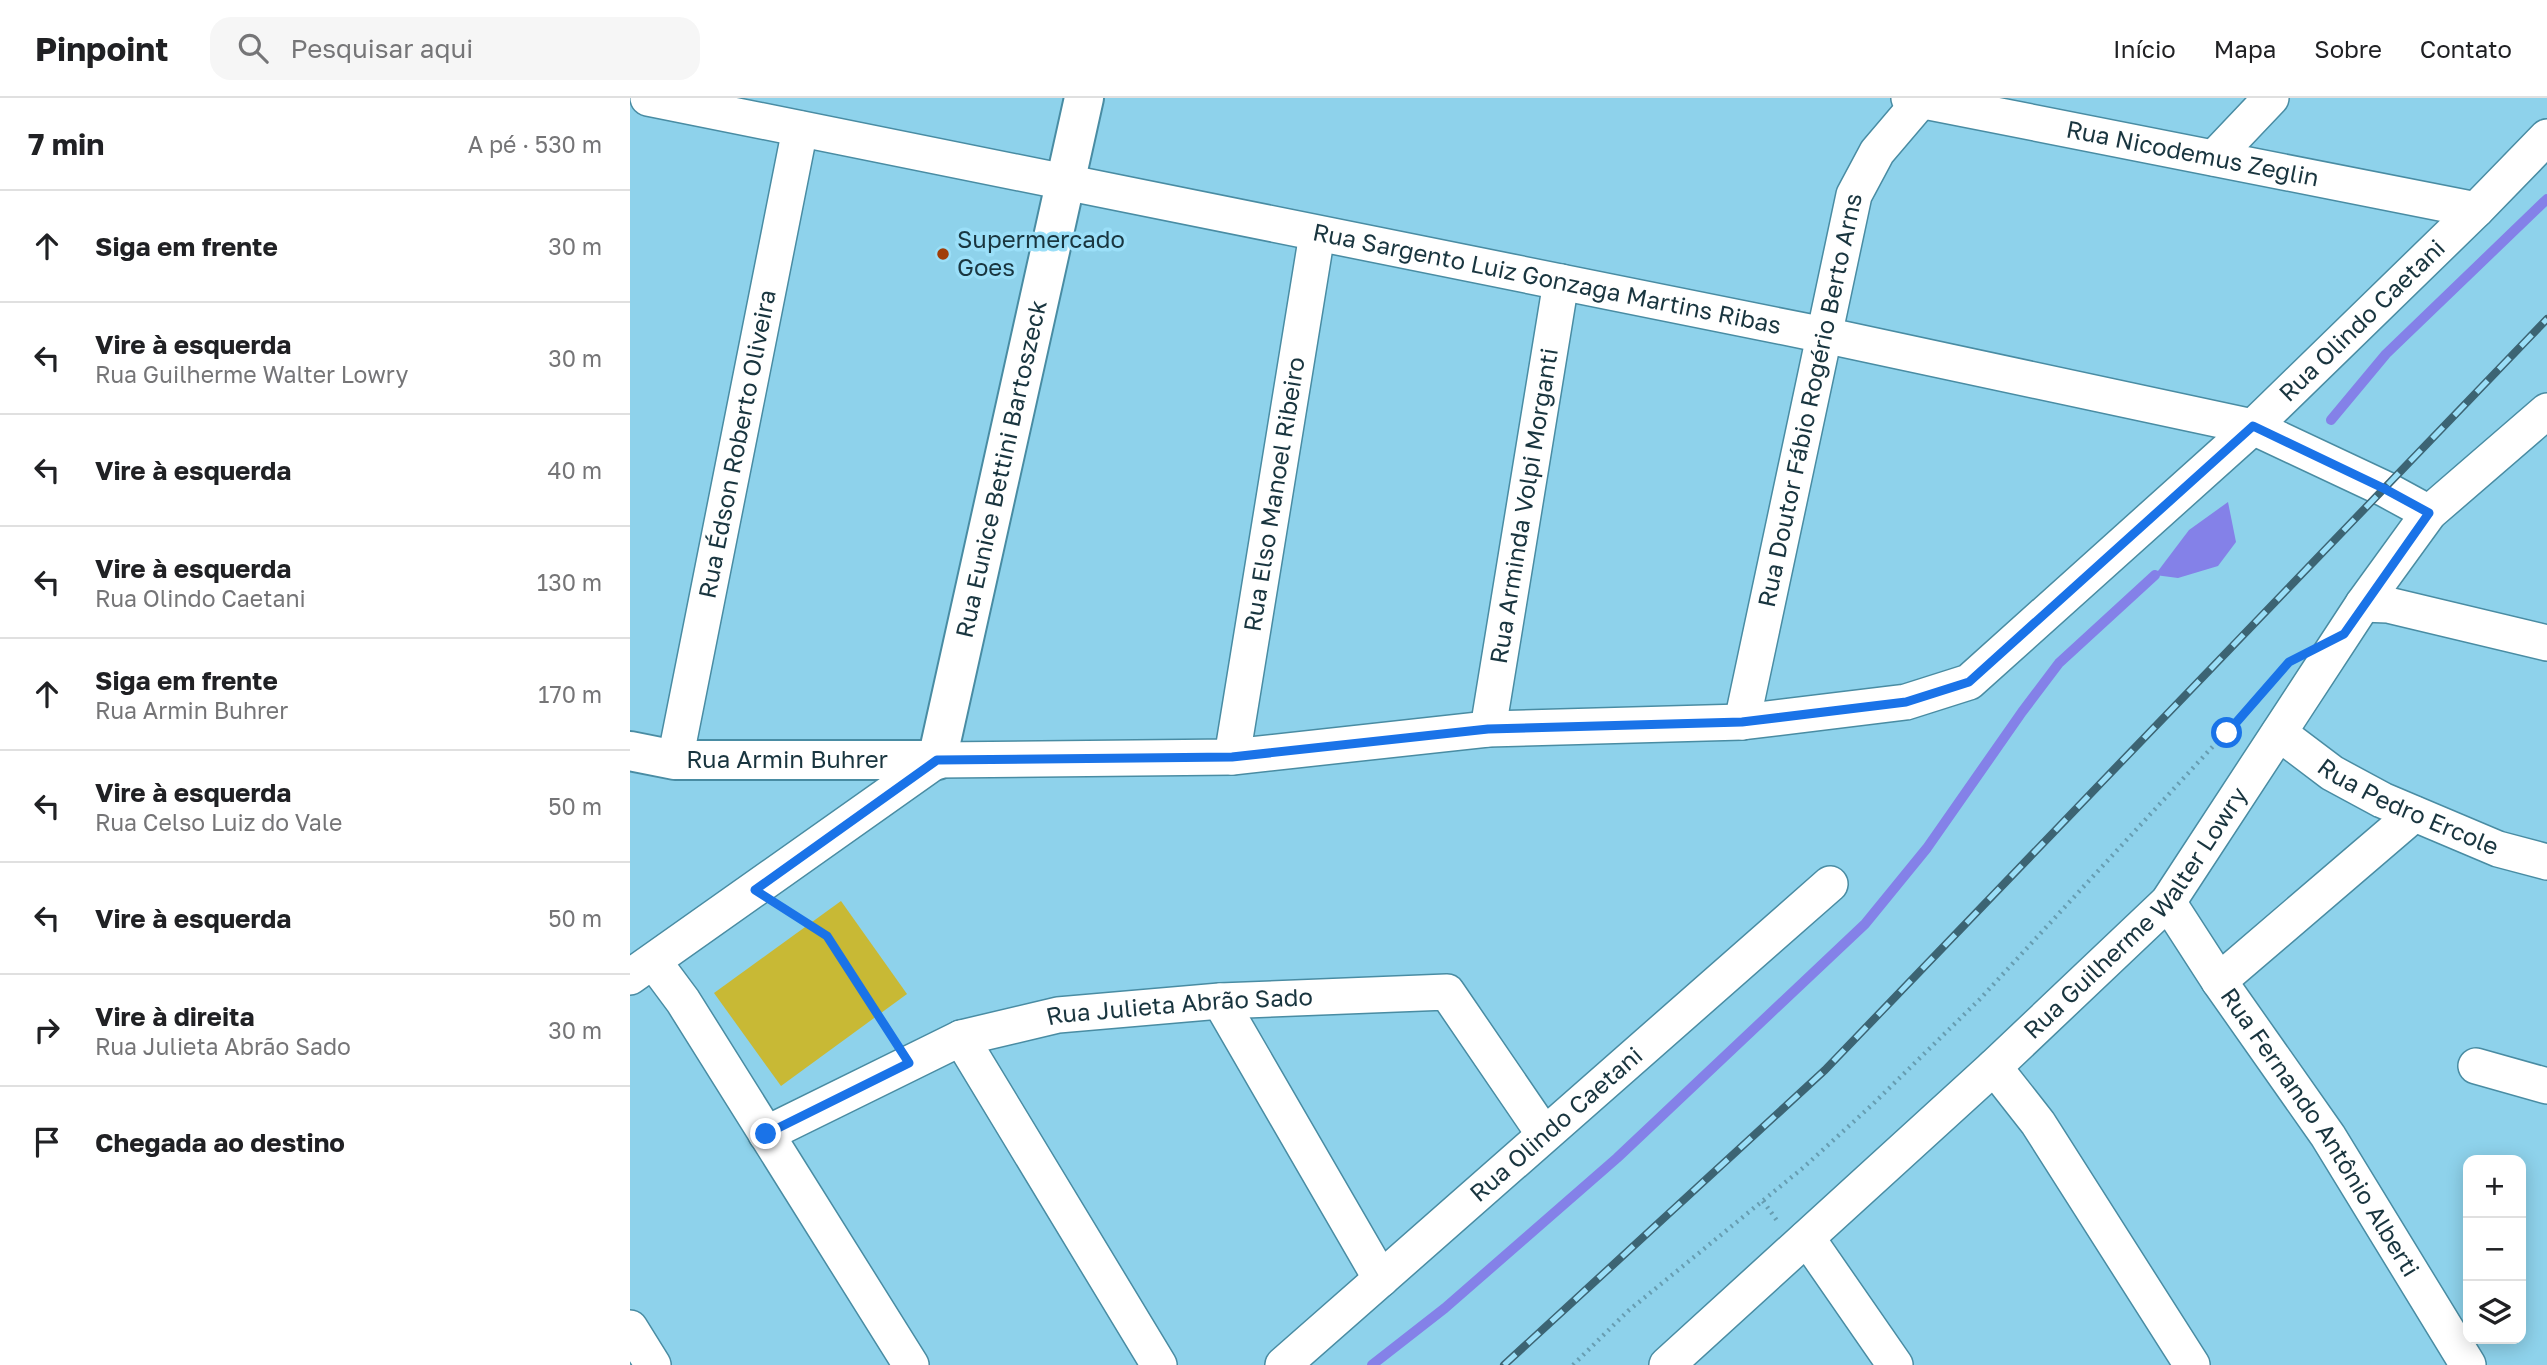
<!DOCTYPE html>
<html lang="pt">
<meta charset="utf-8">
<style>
:root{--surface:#fff;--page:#f6f6f6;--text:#202124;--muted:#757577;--line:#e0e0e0}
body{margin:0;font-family:"Golos Text",sans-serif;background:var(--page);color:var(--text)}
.controls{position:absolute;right:21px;bottom:21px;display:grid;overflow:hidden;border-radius:14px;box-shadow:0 4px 18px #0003}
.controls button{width:63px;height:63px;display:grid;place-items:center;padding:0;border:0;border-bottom:2px solid var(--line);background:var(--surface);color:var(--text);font:35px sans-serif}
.stop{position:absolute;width:21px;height:21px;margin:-16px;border:5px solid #1a73e8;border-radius:50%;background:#fff}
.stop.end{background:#1a73e8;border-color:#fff;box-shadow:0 2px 7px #0008}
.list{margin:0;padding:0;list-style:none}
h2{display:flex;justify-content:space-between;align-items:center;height:91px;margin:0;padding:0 28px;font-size:30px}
h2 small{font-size:23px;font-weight:400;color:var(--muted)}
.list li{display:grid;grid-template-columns:46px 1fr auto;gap:21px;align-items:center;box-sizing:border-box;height:112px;padding:0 28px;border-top:2px solid var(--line)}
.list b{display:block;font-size:26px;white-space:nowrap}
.list p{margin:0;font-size:23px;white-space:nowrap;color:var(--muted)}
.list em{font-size:23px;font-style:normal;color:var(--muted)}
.icon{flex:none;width:38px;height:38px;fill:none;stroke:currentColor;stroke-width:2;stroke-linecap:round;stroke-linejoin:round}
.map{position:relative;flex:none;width:1917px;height:1267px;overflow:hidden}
header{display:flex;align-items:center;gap:42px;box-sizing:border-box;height:98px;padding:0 35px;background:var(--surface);border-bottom:2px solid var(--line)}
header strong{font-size:33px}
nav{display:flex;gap:38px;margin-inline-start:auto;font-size:24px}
.search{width:490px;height:63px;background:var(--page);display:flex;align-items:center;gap:18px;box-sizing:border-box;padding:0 24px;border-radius:21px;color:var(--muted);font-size:26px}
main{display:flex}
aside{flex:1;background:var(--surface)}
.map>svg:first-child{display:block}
.green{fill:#c8b935}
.water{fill:#8481e8}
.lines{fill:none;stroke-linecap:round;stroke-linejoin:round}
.stream{stroke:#8481e8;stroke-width:10}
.minor-casing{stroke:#498ca3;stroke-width:38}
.tertiary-casing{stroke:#498ca3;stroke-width:42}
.path{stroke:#679db1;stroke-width:4.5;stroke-dasharray:2 5;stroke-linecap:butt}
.minor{stroke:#fff;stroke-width:35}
.tertiary{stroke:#fff;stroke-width:38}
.rail-casing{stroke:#3c6473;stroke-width:8}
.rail{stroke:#9bdff8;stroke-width:5;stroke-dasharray:16;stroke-linecap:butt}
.route{stroke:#1a73e8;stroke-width:9}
.poi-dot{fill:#a13d07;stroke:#9bdff8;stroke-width:2.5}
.labels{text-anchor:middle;stroke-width:7;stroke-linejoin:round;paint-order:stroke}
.street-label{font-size:24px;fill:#19353f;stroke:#9bdff8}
.poi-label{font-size:24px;fill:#19353f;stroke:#9bdff8;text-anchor:start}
</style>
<header>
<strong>Pinpoint</strong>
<div class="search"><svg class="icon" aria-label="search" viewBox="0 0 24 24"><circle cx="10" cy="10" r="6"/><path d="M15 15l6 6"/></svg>Pesquisar aqui</div>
<nav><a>Início</a><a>Mapa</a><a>Sobre</a><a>Contato</a></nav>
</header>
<main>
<aside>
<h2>7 min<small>A pé · 530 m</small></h2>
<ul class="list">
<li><svg class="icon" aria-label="ahead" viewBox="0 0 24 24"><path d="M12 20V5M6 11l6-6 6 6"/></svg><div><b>Siga em frente</b></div><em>30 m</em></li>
<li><svg class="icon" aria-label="left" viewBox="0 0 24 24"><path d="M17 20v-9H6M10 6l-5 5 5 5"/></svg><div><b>Vire à esquerda</b><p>Rua Guilherme Walter Lowry</p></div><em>30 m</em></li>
<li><svg class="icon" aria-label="left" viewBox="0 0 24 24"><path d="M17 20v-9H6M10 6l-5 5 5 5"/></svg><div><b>Vire à esquerda</b></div><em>40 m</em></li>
<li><svg class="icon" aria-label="left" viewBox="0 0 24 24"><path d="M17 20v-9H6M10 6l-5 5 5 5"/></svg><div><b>Vire à esquerda</b><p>Rua Olindo Caetani</p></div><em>130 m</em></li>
<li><svg class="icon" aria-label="ahead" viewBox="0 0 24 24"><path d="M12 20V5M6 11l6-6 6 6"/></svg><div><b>Siga em frente</b><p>Rua Armin Buhrer</p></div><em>170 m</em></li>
<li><svg class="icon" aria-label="left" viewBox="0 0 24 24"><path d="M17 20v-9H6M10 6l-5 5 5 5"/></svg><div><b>Vire à esquerda</b><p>Rua Celso Luiz do Vale</p></div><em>50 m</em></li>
<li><svg class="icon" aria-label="left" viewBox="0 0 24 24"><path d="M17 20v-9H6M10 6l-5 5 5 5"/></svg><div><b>Vire à esquerda</b></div><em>50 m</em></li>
<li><svg class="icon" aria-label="right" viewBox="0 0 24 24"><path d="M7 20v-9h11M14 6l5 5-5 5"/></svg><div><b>Vire à direita</b><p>Rua Julieta Abrão Sado</p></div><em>30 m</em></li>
<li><svg class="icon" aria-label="arrive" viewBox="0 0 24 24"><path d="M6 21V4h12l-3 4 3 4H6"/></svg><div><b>Chegada ao destino</b></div></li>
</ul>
</aside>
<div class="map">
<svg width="1917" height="1267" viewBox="0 0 1917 1267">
<rect width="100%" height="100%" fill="#8ed2eb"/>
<polygon class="green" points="211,803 277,896 151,988 84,895"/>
<polygon class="water" points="1598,404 1606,444 1588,468 1548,480 1525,477 1559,432"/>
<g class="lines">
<g class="stream">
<polyline points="1701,322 1756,256 1917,101"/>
<polyline points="742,1267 815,1210 987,1060 1235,826 1297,750 1392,614 1429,565 1525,477"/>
</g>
<defs>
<g id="minor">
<path id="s1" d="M18,0L1194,237L1623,329L1755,391L1799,415"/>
<path id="s2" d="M1279,0L1846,112"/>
<polyline points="1584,60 1641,0"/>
<polyline points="1733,506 1758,507 1917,545"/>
<path id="s3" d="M1112,624L1224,97L1247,54L1293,0"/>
<path id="s4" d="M858,631L931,184"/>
<path id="s5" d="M1649,635L1702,675L1752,702L1868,751L1917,764"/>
<path id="s6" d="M602,659L687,136"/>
<path id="s7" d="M45,662L170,31"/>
<path id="s8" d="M1538,804L1589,883L1698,1038L1838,1267"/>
<polyline points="24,864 53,903 281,1267"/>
<path id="s9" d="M0,879L307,662L602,659L858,631L1112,624L1276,604L1339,584L1623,329L1846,112L1917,39"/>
<polyline points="1589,883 1784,716"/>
<polyline points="590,903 751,1181"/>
<polyline points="331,940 529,1267"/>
<polyline points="1846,968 1917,988"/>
<polyline points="1364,969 1408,1025 1562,1267"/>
<path id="s10" d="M136,1036L331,940L428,917L590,903L817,894L914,1036"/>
<polyline points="1177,1140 1265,1267"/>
<polyline points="0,1230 23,1267"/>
<path id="s11" d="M653,1267L1200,786"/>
<path id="s12" d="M1037,1267L1364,969L1538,804L1733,506L1799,415L1917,313"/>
</g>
<g id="tertiary">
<path id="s13" d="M0,653L45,662H307L454,0"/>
</g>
</defs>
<use href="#minor" class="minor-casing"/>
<use href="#tertiary" class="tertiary-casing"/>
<g class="path">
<polyline points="154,811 197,838 262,938"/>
<polyline points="1133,1103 1148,1124"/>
<polyline points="943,1267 998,1213 1174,1069 1243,1006 1350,901 1633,594"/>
</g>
<use href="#minor" class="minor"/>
<use href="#tertiary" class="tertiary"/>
<defs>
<polyline id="rail" points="874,1267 1195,972 1917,221"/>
</defs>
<use href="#rail" class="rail-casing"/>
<use href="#rail" class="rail"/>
</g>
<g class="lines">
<polyline class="route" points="136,1036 279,965 197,838 125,792 307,662 602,659 858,631 1112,624 1276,604 1339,584 1623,328 1755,391 1799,415 1714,536 1659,564 1597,635"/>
</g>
<circle class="poi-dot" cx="313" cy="156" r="7"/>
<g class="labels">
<g class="street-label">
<text dy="8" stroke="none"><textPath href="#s2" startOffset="289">Rua Nicodemus Zeglin</textPath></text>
<text dy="8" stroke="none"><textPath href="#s1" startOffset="917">Rua Sargento Luiz Gonzaga Martins Ribas</textPath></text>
<text dy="8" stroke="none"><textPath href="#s9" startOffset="1948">Rua Olindo Caetani</textPath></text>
<text dy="8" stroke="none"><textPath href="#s3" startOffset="329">Rua Doutor Fábio Rogério Berto Arns</textPath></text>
<text dy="8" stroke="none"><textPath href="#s7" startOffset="322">Rua Édson Roberto Oliveira</textPath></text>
<text dy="8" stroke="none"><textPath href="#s13" startOffset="606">Rua Eunice Bettini Bartoszeck</textPath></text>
<text dy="8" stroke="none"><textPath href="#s6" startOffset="266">Rua Elso Manoel Ribeiro</textPath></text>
<text dy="8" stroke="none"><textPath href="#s4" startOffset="226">Rua Arminda Volpi Morganti</textPath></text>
<text dy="8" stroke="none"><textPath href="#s13" startOffset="158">Rua Armin Buhrer</textPath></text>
<text dy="8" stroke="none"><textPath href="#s5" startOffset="150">Rua Pedro Ercole</textPath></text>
<text dy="8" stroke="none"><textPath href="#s12" startOffset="653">Rua Guilherme Walter Lowry</textPath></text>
<text dy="8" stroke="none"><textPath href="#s10" startOffset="439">Rua Julieta Abrão Sado</textPath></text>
<text dy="8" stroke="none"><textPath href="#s11" startOffset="364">Rua Olindo Caetani</textPath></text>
<text dy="8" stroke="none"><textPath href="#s8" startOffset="276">Rua Fernando Antônio Alberti</textPath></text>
</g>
<g class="poi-label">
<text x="327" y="150">Supermercado<tspan x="327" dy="28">Goes</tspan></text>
</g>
</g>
</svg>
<div class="controls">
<button>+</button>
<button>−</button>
<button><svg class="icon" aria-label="layers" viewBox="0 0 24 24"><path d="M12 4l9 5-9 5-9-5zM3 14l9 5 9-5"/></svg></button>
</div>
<div class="stop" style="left:1597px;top:635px"></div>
<div class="stop end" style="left:136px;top:1036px"></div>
</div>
</main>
